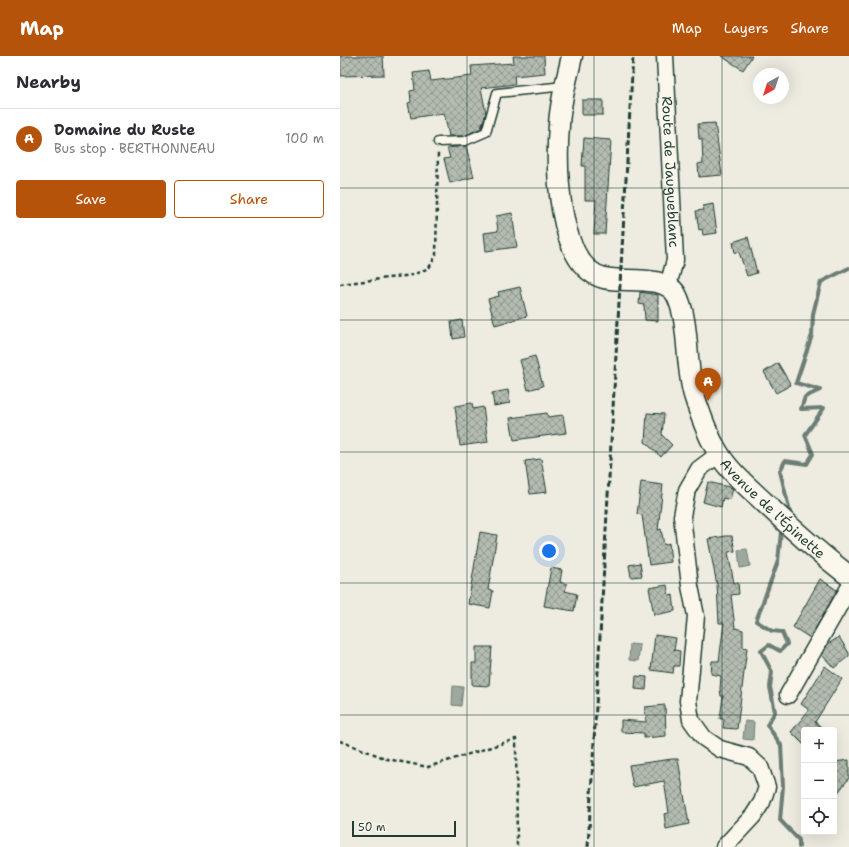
<!DOCTYPE html>
<meta charset="utf-8">
<style>
:root{--surface:#fff;--page:#f2f2f3;--text:#2b2b33;--muted:#7c7c81;--line:#e1e1e2;--accent:#b45309}
body{margin:0;font-family:"Shantell Sans",sans-serif;background:var(--page);color:var(--text)}
.controls{position:absolute;right:12px;bottom:12px;display:grid;overflow:hidden;border-radius:4px;box-shadow:0 4px 16px #0002}
.controls button{width:36px;height:36px;display:grid;place-items:center;padding:0;border:0;border-bottom:1px solid var(--line);background:var(--surface);color:var(--text);font:20px sans-serif}
.compass{position:absolute;left:413px;top:12px;width:36px;height:36px;border-radius:50%;background:var(--surface);box-shadow:0 4px 16px #0002;rotate:219deg}
.scale{position:absolute;left:12px;bottom:10px;width:104px;box-sizing:border-box;padding-left:4px;border:2px solid #1f3d34;border-top:0;font-size:11px;line-height:14px;white-space:nowrap;color:#1f3d34;-webkit-text-stroke:3px #fbf7ec;paint-order:stroke}
.you{position:absolute;left:209px;top:495px;width:14px;height:14px;margin:-10px;border:3px solid #fff;border-radius:50%;background:#1a73e8;box-shadow:0 0 0 6px #1a73e833}
.badge{display:grid;place-items:center;width:26px;height:26px;border-radius:50%;background:var(--accent);color:#fff;font-size:13px;font-weight:700}
.pin{position:absolute;translate:-50% -33px;filter:drop-shadow(0 1px 2px #0008)}
.pin::after{content:'';position:absolute;top:21px;width:14px;height:12px;background:inherit;clip-path:polygon(0 0,100% 0,50% 100%)}
.list{margin:0;padding:0;list-style:none}
h2{display:flex;justify-content:space-between;align-items:center;height:52px;margin:0;padding:0 16px;font-size:17px}
h2 small{font-size:13px;font-weight:400;color:var(--muted)}
.list li{display:grid;grid-template-columns:26px 1fr auto;gap:12px;align-items:center;box-sizing:border-box;height:60px;padding:0 16px;border-top:1px solid var(--line)}
.list b{display:block;font-size:15px;white-space:nowrap}
.list p{margin:0;font-size:13px;white-space:nowrap;color:var(--muted)}
.list em{font-size:13px;font-style:normal;color:var(--muted)}
.actions{display:flex;gap:8px;padding:12px 16px}
.actions a{flex:1;padding:9px 0;border:1px solid var(--accent);border-radius:4px;text-align:center;font-size:14px;color:var(--accent)}
.actions .main{background:var(--accent);color:#fff}
.icon{flex:none;width:22px;height:22px;fill:none;stroke:currentColor;stroke-width:2;stroke-linecap:round;stroke-linejoin:round}
.map{position:relative;flex:none;width:509px;height:791px;overflow:hidden}
header{display:flex;align-items:center;gap:24px;box-sizing:border-box;height:56px;padding:0 20px;background:var(--accent);color:#fff}
header strong{font-size:19px}
nav{display:flex;gap:22px;margin-inline-start:auto;font-size:14px}
main{display:flex}
aside{flex:1;background:var(--surface)}
.map>svg:first-child{display:block}
.water{fill:#9fa89f;stroke:#6c7d74}
.lines{fill:none;stroke-linecap:round;stroke-linejoin:round}
.stream{stroke:#6c7d74;stroke-width:4}
.building{fill:url(#building-cross-hatch);stroke:#1f3d34}
.service-casing{stroke:#1f3d34;stroke-width:11}
.minor-casing{stroke:#1f3d34;stroke-width:19}
.tertiary-casing{stroke:#1f3d34;stroke-width:23}
.path{stroke:#1f3d34;stroke-width:2.5;stroke-dasharray:4 3;stroke-linecap:butt}
.service{stroke:#fbf7ec;stroke-width:8}
.minor{stroke:#fbf7ec;stroke-width:16}
.tertiary{stroke:#fbf7ec;stroke-width:20}
.rail{stroke:#1f3d34;stroke-width:3;stroke-dasharray:6 3;stroke-linecap:butt}
.grid{fill:none;stroke:#1f3d34;stroke-width:1;stroke-opacity:0.55}
.labels{text-anchor:middle;stroke-width:4;stroke-linejoin:round;paint-order:stroke}
.street-label{font-size:14px;fill:#1f3d34;stroke:#fbf7ec}
</style>
<header>
<strong>Map</strong>
<nav><a>Map</a><a>Layers</a><a>Share</a></nav>
</header>
<main>
<aside>
<h2>Nearby<small></small></h2>
<ul class="list">
<li><span class="badge">A</span><div><b>Domaine du Ruste</b><p>Bus stop · BERTHONNEAU</p></div><em>100 m</em></li>
</ul>
<div class="actions"><a class="main">Save</a><a>Share</a></div>
</aside>
<div class="map">
<svg width="509" height="791" viewBox="0 0 509 791">
<defs>
<pattern id="building-cross-hatch" width="8" height="8" patternUnits="userSpaceOnUse"><rect width="8" height="8" fill="#b4bbb0"/><path d="M0 0l8 8M0 8l8-8" fill="none" stroke="#929990"/></pattern>
</defs>
<rect width="100%" height="100%" fill="#eeece1"/>
<filter id="ink" filterUnits="userSpaceOnUse"><feTurbulence type="fractalNoise" baseFrequency=".025" numOctaves="2"/><feDisplacementMap in="SourceGraphic" scale="8" xChannelSelector="R" yChannelSelector="G"/><feConvolveMatrix kernelMatrix="1 2 1 2 8 2 1 2 1" color-interpolation-filters="sRGB"/></filter>
<g filter="url(#ink)">
<g class="water">
<polygon points="407,493 410,510 400,512 398,494"/>
<polygon points="290,588 300,589 298,605 289,604"/>
<polygon points="113,630 123,631 121,650 112,649"/>
<polygon points="405,665 414,666 413,684 403,683"/>
</g>
<g class="lines">
<g class="stream">
<polyline points="450,456 440,415 445,405 467,408 473,398 465,379 484,352 461,353 465,341 480,334 456,327 472,279 473,258 481,226 509,212"/>
<polyline points="441,476 438,505 416,565 432,575 442,576 447,588 440,595 429,589 421,595 432,616 430,631 435,656 427,669 441,689 443,730 440,764 459,784 459,791"/>
</g>
</g>
<g class="building">
<polygon points="0,0 43,0 44,19 1,20"/>
<polygon points="173,0 204,0 205,17 174,20 175,28 141,32 146,57 141,72 124,80 109,80 104,57 71,62 68,47 71,46 70,35 75,34 73,17 89,15 91,25 132,20 131,10 174,7"/>
<polygon points="381,0 412,0 403,14"/>
<rect x="242" y="44" width="21" height="15"/>
<polygon points="375,67 382,119 359,121 358,108 363,107 362,83 359,83 358,68"/>
<polygon points="244,82 271,84 265,178 254,178 256,144 245,144 245,110 242,110"/>
<polygon points="126,90 134,121 110,127 104,103 110,102 107,92"/>
<polygon points="373,148 377,177 363,179 362,173 359,174 356,155 364,154 363,150"/>
<polygon points="172,157 177,191 146,195 144,177 158,175 156,160"/>
<polygon points="408,181 417,217 407,220 399,196 395,197 393,186"/>
<polygon points="180,231 187,260 155,269 148,243 159,240 158,236"/>
<polygon points="300,236 318,239 318,265 305,264 304,249 299,248"/>
<polygon points="122,264 124,281 113,283 111,266"/>
<polygon points="195,300 203,330 188,334 180,304"/>
<polygon points="438,307 451,329 436,337 424,316"/>
<polygon points="168,334 170,347 154,350 152,337"/>
<polygon points="132,347 133,353 143,351 148,386 120,390 115,350"/>
<polygon points="207,357 208,361 223,359 226,377 174,384 170,362"/>
<polygon points="307,357 324,358 322,379 332,389 321,401 305,386"/>
<polygon points="201,403 207,436 190,438 185,405"/>
<polygon points="301,426 323,429 318,474 321,473 324,489 329,487 331,506 309,509 302,459 297,458"/>
<polygon points="368,426 393,432 390,444 383,442 381,451 363,446"/>
<polygon points="140,476 157,479 148,534 153,535 150,552 128,548"/>
<polygon points="386,480 392,480 395,495 388,496 394,527 398,527 399,538 391,539 395,572 403,574 403,591 407,592 397,673 383,672 384,663 380,663 383,640 381,640 380,633 381,620 371,618 372,605 379,605 384,567 379,567 377,529 368,483"/>
<polygon points="300,507 302,520 291,521 289,509"/>
<polygon points="211,512 222,514 220,526 227,528 225,535 237,538 234,555 204,550"/>
<polygon points="480,523 497,534 470,582 453,571"/>
<polygon points="327,529 329,540 333,539 335,555 314,559 309,532"/>
<polygon points="315,579 336,582 334,594 340,595 339,610 334,610 333,617 311,614"/>
<polygon points="499,581 509,597 509,600 494,612 482,599 488,588"/>
<polygon points="136,591 152,591 149,630 132,629 132,607 136,607"/>
<polygon points="485,610 502,623 475,666 485,674 464,674 464,689 451,676 469,654 461,648"/>
<polygon points="296,620 307,621 306,634 295,633"/>
<polygon points="325,649 326,680 304,682 304,677 281,676 281,664 306,666 305,651"/>
<polygon points="332,703 338,703 349,768 326,773 324,758 329,757 324,725 293,731 289,709"/>
<polygon points="509,704 509,722 494,742 494,706"/>
</g>
<g class="lines">
<defs>
<polyline id="service" points="98,86 125,85 146,76 157,37 225,30"/>
<g id="minor">
<path id="s1" d="M325,0L335,204L328,230"/>
<polyline points="379,398 359,413 347,434 342,460 350,530 356,560 348,645 351,664 364,682 380,693 409,701 420,711 427,731 422,746 413,760 384,791"/>
<polyline points="448,639 509,532"/>
</g>
<g id="tertiary">
<path id="s2" d="M232,0C227,23 220,46 219,69C216,107 216,210 264,222C283,227 324,218 336,238C350,264 345,310 354,339C360,358 368,381 379,398C390,416 408,431 424,446C451,472 479,497 509,520"/>
</g>
</defs>
<use href="#service" class="service-casing"/>
<use href="#minor" class="minor-casing"/>
<use href="#tertiary" class="tertiary-casing"/>
<g class="path">
<polyline points="0,228 72,219 89,212 96,199 98,96"/>
<polyline points="0,685 47,703 88,711 176,683 177,791"/>
</g>
<use href="#service" class="service"/>
<use href="#minor" class="minor"/>
<use href="#tertiary" class="tertiary"/>
<polyline class="rail" points="248,791 293,0"/>
</g>
</g>
<path class="grid" d="M127,0V791M254,0V791M382,0V791M0,132H509M0,264H509M0,396H509M0,527H509M0,659H509"/>
<g class="labels">
<g class="street-label">
<text dy="5" stroke="none"><textPath href="#s1" startOffset="116">Route de Jaugueblanc</textPath></text>
<text dy="5" stroke="none"><textPath href="#s2" startOffset="560">Avenue de l'Épinette</textPath></text>
</g>
</g>
</svg>
<div class="controls">
<button>+</button>
<button>−</button>
<button><svg class="icon" aria-label="locate" viewBox="0 0 24 24"><circle cx="12" cy="12" r="6"/><path d="M12 2v4M12 18v4M2 12h4M18 12h4"/></svg></button>
</div>
<svg class="compass" viewBox="-18 -18 36 36"><path d="M0-13l5 13h-10z" fill="#e53935"/><path d="M0 13l5-13h-10z" fill="#7c7c81"/></svg>
<div class="scale">50 m</div>
<div class="you"></div>
<div class="pin badge" style="left:368px;top:345px">A</div>
</div>
</main>
